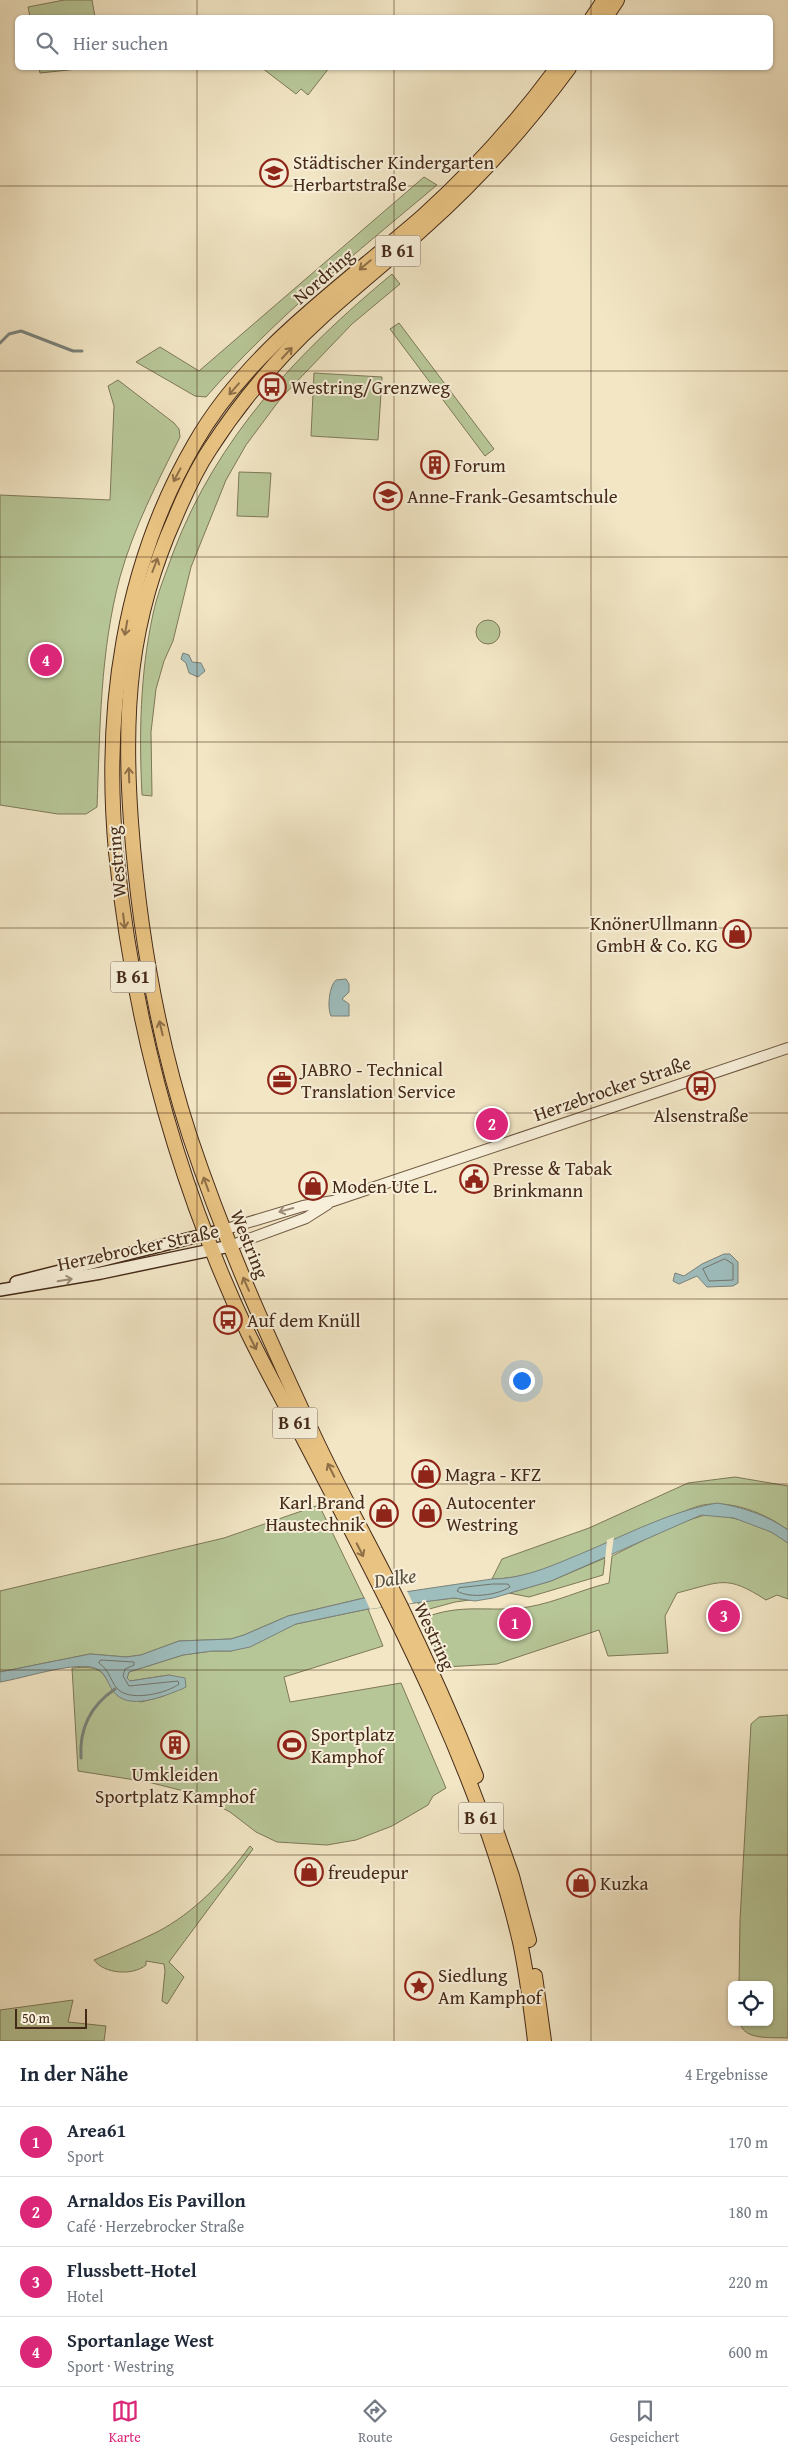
<!DOCTYPE html>
<html lang="de">
<meta charset="utf-8">
<style>
:root{--surface:#fff;--page:#f6f6f7;--text:#1f2937;--muted:#747a83;--line:#e0e1e3;--accent:#db2777}
body{margin:0;font-family:"Gentium Book Plus",serif;background:var(--page);color:var(--text)}
.controls{position:absolute;right:15px;bottom:15px;display:grid;overflow:hidden;border-radius:8px;box-shadow:0 1px 4px #0004}
.controls button{width:45px;height:45px;display:grid;place-items:center;padding:0;border:0;border-bottom:1px solid var(--line);background:var(--surface);color:var(--text);font:25px sans-serif}
.scale{position:absolute;left:15px;bottom:12px;width:72px;box-sizing:border-box;padding-left:5px;border:2px solid #452a18;border-top:0;font-size:14px;line-height:18px;white-space:nowrap;color:#452a18;-webkit-text-stroke:4px #f7efd9;paint-order:stroke}
.you{position:absolute;left:521px;top:1380px;width:18px;height:18px;margin:-12px;border:4px solid #fff;border-radius:50%;background:#1a73e8;box-shadow:0 0 0 8px #1a73e833}
.badge{display:grid;place-items:center;width:32px;height:32px;border-radius:50%;background:var(--accent);color:#fff;font-size:16px;font-weight:700}
.pin{position:absolute;translate:-50% -50%;border:2px solid #fff;box-shadow:0 1px 5px #0006}
.list{margin:0;padding:0;list-style:none}
h2{display:flex;justify-content:space-between;align-items:center;height:65px;margin:0;padding:0 20px;font-size:21px}
h2 small{font-size:16px;font-weight:400;color:var(--muted)}
.list li{display:grid;grid-template-columns:32px 1fr auto;gap:15px;align-items:center;box-sizing:border-box;height:70px;padding:0 20px;border-top:1px solid var(--line)}
.list b{display:block;font-size:19px;white-space:nowrap}
.list p{margin:0;font-size:16px;white-space:nowrap;color:var(--muted)}
.list em{font-size:16px;font-style:normal;color:var(--muted)}
.icon{flex:none;width:28px;height:28px;fill:none;stroke:currentColor;stroke-width:2;stroke-linecap:round;stroke-linejoin:round}
.map{position:relative;flex:none;width:788px;height:2041px;overflow:hidden}
.search{position:absolute;background:var(--surface);box-shadow:0 1px 4px #0004;left:15px;right:15px;top:15px;height:55px;display:flex;align-items:center;gap:12px;box-sizing:border-box;padding:0 18px;border-radius:8px;color:var(--muted);font-size:19px}
.sheet{height:345px;background:var(--surface)}
nav{display:flex;justify-content:space-around;align-items:center;box-sizing:border-box;height:70px;border-top:1px solid var(--line);background:var(--surface);font-size:14px;color:var(--muted)}
nav a{display:grid;justify-items:center;gap:2px}
nav .on{color:var(--accent)}
.map>svg:first-child{display:block}
.green{fill:#b7c697;stroke:#7e7858}
.water{fill:#9ebdbd;stroke:#7a827b}
.pier{fill:#f2e6c5}
.lines{fill:none;stroke-linecap:round;stroke-linejoin:round}
.shore{stroke:#72746a;stroke-width:1}
.stream{stroke:#7a827b;stroke-width:3}
.tertiary-casing{stroke:#705943;stroke-width:12}
.secondary-casing{stroke:#452a18;stroke-width:14}
.primary-casing{stroke:#452a18;stroke-width:16}
.tertiary{stroke:#f7efd9;stroke-width:10}
.secondary{stroke:#f7efd9;stroke-width:11}
.primary{stroke:#e9c382;stroke-width:14}
.oneway{stroke:#8f6f48}
.oneway2{stroke:#9e8c78}
.grid{fill:none;stroke:#452a18;stroke-width:1;stroke-opacity:0.55}
.labels{text-anchor:middle;stroke-width:4;stroke-linejoin:round;paint-order:stroke}
.shield{fill:#f7efd9;stroke:#7a6552;stroke-width:1}
.shield-label{font-size:18px;font-weight:bold;fill:#452a18}
.poi-label{font-size:19px;fill:#452a18;stroke:#f7efd9;text-anchor:start}
.street-label{font-size:19px;fill:#452a18;stroke:#f7efd9}
.water-label{font-size:20px;font-style:italic;fill:#5b4f41;stroke:#f7efd9}
</style>
<div class="map">
<svg width="788" height="2041" viewBox="0 0 788 2041">
<rect width="100%" height="100%" fill="#f2e6c5"/>
<filter id="stains"><feTurbulence type="fractalNoise" baseFrequency=".004" numOctaves="4"/><feColorMatrix values="0 0 0 0 .2 0 0 0 0 .09 0 0 0 0 .02 0 0 0 .5 -.17"/></filter>
<radialGradient id="worn" r=".72"><stop offset=".6" stop-color="#630" stop-opacity="0"/><stop offset="1" stop-color="#630" stop-opacity=".3"/></radialGradient>
<g class="green">
<polygon points="64,0 92,0 95,17 30,17 28,7"/>
<polygon points="39,68 87,68 40,73"/>
<polygon points="262,68 329,68 308,95 301,89 296,94"/>
<path d="M424,177L437,185C357,252 275,318 206,397L195,396L136,362L160,347L199,371Z"/>
<path d="M392,274L400,284L352,324L281,398L246,445L226,480L191,567L173,641L164,661L156,689L151,732L152,796L142,795C139,735 140,674 153,614C157,594 166,573 173,553C217,437 298,352 392,274Z"/>
<polygon points="399,323 494,449 485,456 390,329"/>
<polygon points="314,373 382,377 378,440 311,436"/>
<path d="M118,380L174,423L179,429L180,437C157,483 134,527 120,577C100,651 100,730 97,807L86,814H58L0,805V495L110,500L114,406L108,386Z"/>
<polygon points="239,472 271,473 268,517 237,516"/>
<circle cx="488" cy="632" r="12"/>
<path d="M735,1477L788,1486V1530C765,1513 732,1500 703,1505C693,1507 683,1512 674,1516C620,1534 548,1579 492,1579L502,1559L589,1528L688,1483Z"/>
<polygon points="319,1505 364,1598 288,1616 244,1635 231,1639 179,1641 141,1655 126,1657 90,1654 0,1672 0,1591 224,1538"/>
<path d="M708,1514C735,1517 767,1525 788,1543V1599L777,1595L766,1600C726,1574 721,1582 677,1593L665,1616L668,1653L608,1656L599,1630L497,1664L445,1667L421,1619C462,1602 488,1613 528,1607C557,1602 580,1590 609,1583L612,1556L676,1524Z"/>
<polygon points="605,1558 603,1575 529,1597 509,1593 551,1581"/>
<polygon points="454,1598 470,1600 455,1602 422,1611 418,1602"/>
<path d="M368,1609L383,1646L284,1677L290,1702L401,1683L446,1788L433,1796L428,1805L392,1826L356,1840L327,1845L277,1842L256,1832L230,1812L196,1794L148,1782L78,1771L72,1668C98,1666 102,1668 113,1691L141,1702L164,1696L169,1675L130,1681L127,1678L129,1672L183,1655L212,1651H231L296,1624Z"/>
<path d="M788,1715V2038C772,2037 743,2041 740,2022H769V1985H739L740,1920L751,1724L759,1717Z"/>
<path d="M250,1846L253,1849L169,1962L184,1977L167,2004L162,2001L165,1971L164,1964L146,1961V1965C133,1976 104,1974 94,1960C115,1951 137,1942 157,1932C194,1913 225,1880 250,1846Z"/>
<polygon points="73,2000 68,2022 106,2026 104,2041 0,2041 0,2010"/>
</g>
<g class="water">
<polygon points="183,653 189,655 192,662 201,663 205,671 198,677 189,673 186,663 181,659"/>
<path d="M346,979L349,984V992L342,999L349,1004V1016H331C327,1008 329,986 336,980Z"/>
<polygon points="724,1254 730,1254 738,1262 738,1283 733,1286 707,1287 697,1276 679,1284 673,1281 675,1273 684,1276 702,1264"/>
<path d="M717,1503C742,1507 767,1515 788,1530V1543L771,1532L734,1518L701,1515L551,1581L493,1598L475,1601L454,1598L368,1609L296,1624L250,1647L231,1651H212L183,1655L129,1672L127,1678L130,1681L169,1675L185,1678L186,1687L182,1689C164,1696 128,1712 113,1691C106,1681 106,1670 91,1667C69,1663 24,1678 0,1682V1672L90,1654L126,1657L141,1655L179,1641L231,1639L244,1635L288,1616L364,1598L492,1579C520,1579 547,1568 573,1557C620,1538 667,1512 717,1503Z"/>
</g>
<g class="pier">
<polygon points="614,1537 611,1557 605,1560 607,1540"/>
<polygon points="406,1589 413,1603 370,1609 364,1596"/>
</g>
<g class="lines">
<g class="shore">
<polygon points="725,1259 733,1264 733,1280 709,1281 703,1269"/>
<path d="M493,1584H508L510,1587C498,1595 470,1599 457,1591L459,1588Z"/>
<path d="M101,1660L134,1662V1665L125,1669L123,1676L129,1686L178,1681L179,1684C167,1693 134,1701 120,1691C111,1685 111,1671 99,1663Z"/>
</g>
<g class="stream">
<polyline points="0,343 9,334 21,331 73,351 82,351"/>
<path d="M81,1758C79,1728 90,1706 115,1689"/>
</g>
<defs>
<g id="tertiary">
<polyline points="223,1230 303,1206 333,1201 788,1048"/>
<polyline points="230,1246 306,1218 328,1204"/>
</g>
<g id="secondary">
<polyline points="16,1282 223,1230"/>
<polyline points="0,1290 101,1273 230,1246"/>
</g>
<g id="primary">
<polyline points="592,18 604,0"/>
<polyline points="605,18 617,0"/>
<path d="M476,1776C453,1719 428,1663 401,1607C371,1546 337,1487 309,1425C265,1331 223,1236 190,1137C157,1036 139,929 131,822C123,711 129,621 175,518C185,494 196,470 210,449C241,401 281,354 323,316C357,285 393,257 426,226C480,178 526,126 569,68"/>
<polyline points="489,1810 512,1876 529,1940"/>
<polyline points="535,1976 544,2041"/>
<path d="M535,2041C531,2008 527,1974 520,1942C479,1765 383,1592 300,1432C282,1399 264,1366 248,1333C176,1181 133,1019 116,852C103,711 123,566 195,443C249,349 343,286 423,216C473,171 517,122 557,68"/>
</g>
</defs>
<use href="#tertiary" class="tertiary-casing"/>
<use href="#secondary" class="secondary-casing"/>
<use href="#primary" class="primary-casing"/>
<use href="#tertiary" class="tertiary"/>
<use href="#secondary" class="secondary"/>
<use href="#primary" class="primary"/>
</g>
<defs><path id="oneway-shaft" d="M-6 0H5M1.5-3L5.5 0L1.5 3" fill="none" stroke-width="1.6" stroke-linecap="round" stroke-linejoin="round" transform="scale(1.25)"/></defs>
<g class="oneway">
<use href="#oneway-shaft" transform="translate(365 265) rotate(140)"/>
<use href="#oneway-shaft" transform="translate(287 353) rotate(-47)"/>
<use href="#oneway-shaft" transform="translate(234 389) rotate(131)"/>
<use href="#oneway-shaft" transform="translate(177 475) rotate(118)"/>
<use href="#oneway-shaft" transform="translate(155 565) rotate(-69)"/>
<use href="#oneway-shaft" transform="translate(126 628) rotate(100)"/>
<use href="#oneway-shaft" transform="translate(129 775) rotate(-92)"/>
<use href="#oneway-shaft" transform="translate(124 921) rotate(83)"/>
<use href="#oneway-shaft" transform="translate(161 1028) rotate(-103)"/>
<use href="#oneway-shaft" transform="translate(206 1184) rotate(-110)"/>
<use href="#oneway-shaft" transform="translate(246 1284) rotate(-114)"/>
<use href="#oneway-shaft" transform="translate(253 1343) rotate(63)"/>
<use href="#oneway-shaft" transform="translate(331 1470) rotate(-117)"/>
<use href="#oneway-shaft" transform="translate(360 1550) rotate(63)"/>
</g>
<g class="oneway2">
<use href="#oneway-shaft" transform="translate(286 1210) rotate(165)"/>
<use href="#oneway-shaft" transform="translate(65 1280) rotate(-10)"/>
</g>
<path class="grid" d="M197,0V18M394,0V18M591,0V18M197,68V2041M394,68V2041M591,68V2041M0,186H788M0,371H788M0,557H788M0,742H788M0,928H788M0,1113H788M0,1299H788M0,1484H788M0,1670H788M0,1855H788"/>
<defs>
<symbol id="school-ring" viewBox="-11 -11 22 22"><circle r="9.5" fill="#f7efd9" stroke="#8f2418" stroke-width="1.5"/><path d="M0-5L7-2L0 1L-7-2ZM-4 1L0 2.5L4 1V4Q0 6-4 4Z" fill="#8f2418"/></symbol>
<symbol id="bus-ring" viewBox="-11 -11 22 22"><circle r="9.5" fill="#f7efd9" stroke="#8f2418" stroke-width="1.5"/><path d="M-5-6H5V4H4V6H2V4H-2V6H-4V4H-5ZM-3.5-4V0h7V-4ZM-3.5 1.2v1.5H-2V1.2ZM2 1.2v1.5H3.5V1.2Z" fill="#8f2418"/></symbol>
<symbol id="building-ring" viewBox="-11 -11 22 22"><circle r="9.5" fill="#f7efd9" stroke="#8f2418" stroke-width="1.5"/><path d="M-4-6H4V6H1V3H-1V6H-4ZM-2.5-4.3h1.7v1.8h-1.7ZM.8-4.3h1.7v1.8H.8ZM-2.5-1h1.7V.8h-1.7ZM.8-1h1.7V.8H.8Z" fill="#8f2418"/></symbol>
<symbol id="shop-ring" viewBox="-11 -11 22 22"><circle r="9.5" fill="#f7efd9" stroke="#8f2418" stroke-width="1.5"/><path d="M-5-2.5h2.3a2.7 3.5 0 0 1 5.4 0H5L5.5 6h-11ZM-1.5-2.5h3a1.5 2.3 0 0 0-3 0Z" fill="#8f2418"/></symbol>
<symbol id="office-ring" viewBox="-11 -11 22 22"><circle r="9.5" fill="#f7efd9" stroke="#8f2418" stroke-width="1.5"/><path d="M-6-3h4V-5.5h4V-3h4V5H-6ZM-1-4.5V-3h2v-1.5ZM-6 0V1H6V0Z" fill="#8f2418"/></symbol>
<symbol id="civic-ring" viewBox="-11 -11 22 22"><circle r="9.5" fill="#f7efd9" stroke="#8f2418" stroke-width="1.5"/><path d="M-.6-6.5H3V-4.5H.6V-3L4-1V1h2V6H-6V1h2V-1L-.6-3ZM-1.2 2.5V6h2.4V2.5Z" fill="#8f2418"/></symbol>
<symbol id="stadium-ring" viewBox="-11 -11 22 22"><circle r="9.5" fill="#f7efd9" stroke="#8f2418" stroke-width="1.5"/><path d="M0-5a6.5 5 0 1 0 0 10a6.5 5 0 1 0 0-10ZM-3.5-1.8h7v3.6h-7Z" fill="#8f2418"/></symbol>
<symbol id="sight-ring" viewBox="-11 -11 22 22"><circle r="9.5" fill="#f7efd9" stroke="#8f2418" stroke-width="1.5"/><path d="M0-6L1.8-2.2L6-1.7L2.9 1.2L3.7 5.4L0 3.3L-3.7 5.4L-2.9 1.2L-6-1.7L-1.8-2.2Z" fill="#8f2418"/></symbol>
</defs>
<g fill-rule="evenodd">
<use href="#school-ring" x="258" y="157" width="32" height="32"/>
<use href="#bus-ring" x="256" y="371" width="32" height="32"/>
<use href="#building-ring" x="419" y="449" width="32" height="32"/>
<use href="#school-ring" x="372" y="480" width="32" height="32"/>
<use href="#shop-ring" x="721" y="918" width="32" height="32"/>
<use href="#office-ring" x="266" y="1064" width="32" height="32"/>
<use href="#bus-ring" x="685" y="1070" width="32" height="32"/>
<use href="#civic-ring" x="458" y="1163" width="32" height="32"/>
<use href="#shop-ring" x="297" y="1170" width="32" height="32"/>
<use href="#bus-ring" x="212" y="1304" width="32" height="32"/>
<use href="#shop-ring" x="410" y="1458" width="32" height="32"/>
<use href="#shop-ring" x="368" y="1497" width="32" height="32"/>
<use href="#shop-ring" x="411" y="1497" width="32" height="32"/>
<use href="#building-ring" x="159" y="1729" width="32" height="32"/>
<use href="#stadium-ring" x="276" y="1729" width="32" height="32"/>
<use href="#shop-ring" x="293" y="1856" width="32" height="32"/>
<use href="#shop-ring" x="565" y="1867" width="32" height="32"/>
<use href="#sight-ring" x="403" y="1970" width="32" height="32"/>
</g>
<g class="labels">
<g class="shield">
<rect x="375.5" y="235.5" width="45" height="31" rx="4"/>
<rect x="110.5" y="961.5" width="45" height="31" rx="4"/>
<rect x="272.5" y="1407.5" width="45" height="31" rx="4"/>
<rect x="458.5" y="1802.5" width="45" height="31" rx="4"/>
</g>
<g class="shield-label">
<text x="398" y="257">B 61</text>
<text x="133" y="983">B 61</text>
<text x="295" y="1429">B 61</text>
<text x="481" y="1824">B 61</text>
</g>
<g class="poi-label">
<text x="293" y="169">Städtischer Kindergarten<tspan x="293" dy="22">Herbartstraße</tspan></text>
<text x="291" y="394">Westring/Grenzweg</text>
<text x="454" y="472">Forum</text>
<text x="407" y="503">Anne-Frank-Gesamtschule</text>
<text x="718" y="930" text-anchor="end">KnönerUllmann<tspan x="718" dy="22">GmbH &amp; Co. KG</tspan></text>
<text x="301" y="1076">JABRO - Technical<tspan x="301" dy="22">Translation Service</tspan></text>
<text x="701" y="1122" text-anchor="middle">Alsenstraße</text>
<text x="493" y="1175">Presse &amp; Tabak<tspan x="493" dy="22">Brinkmann</tspan></text>
<text x="332" y="1193">Moden Ute L.</text>
<text x="247" y="1327">Auf dem Knüll</text>
<text x="445" y="1481">Magra - KFZ</text>
<text x="365" y="1509" text-anchor="end">Karl Brand<tspan x="365" dy="22">Haustechnik</tspan></text>
<text x="446" y="1509">Autocenter<tspan x="446" dy="22">Westring</tspan></text>
<text x="311" y="1741">Sportplatz<tspan x="311" dy="22">Kamphof</tspan></text>
<text x="175" y="1781" text-anchor="middle">Umkleiden<tspan x="175" dy="22">Sportplatz Kamphof</tspan></text>
<text x="328" y="1879">freudepur</text>
<text x="600" y="1890">Kuzka</text>
<text x="438" y="1982">Siedlung<tspan x="438" dy="22">Am Kamphof</tspan></text>
</g>
<g class="street-label">
<text transform="translate(323 276) rotate(-41)" y="7">Nordring</text>
<text transform="translate(116 862) rotate(-95)" y="7">Westring</text>
<text transform="translate(612 1088) rotate(-19)" y="7">Herzebrocker Straße</text>
<text transform="translate(250 1244) rotate(68)" y="7">Westring</text>
<text transform="translate(138 1247) rotate(-12)" y="7">Herzebrocker Straße</text>
<text transform="translate(435 1636) rotate(65)" y="7">Westring</text>
</g>
<g class="water-label">
<text transform="translate(395 1578) rotate(-8)" y="7">Dalke</text>
</g>
</g>
<rect width="100%" height="100%" filter="url(#stains)"/>
<rect width="100%" height="100%" fill="url(#worn)"/>
</svg>
<div class="controls">
<button><svg class="icon" aria-label="locate" viewBox="0 0 24 24"><circle cx="12" cy="12" r="6"/><path d="M12 2v4M12 18v4M2 12h4M18 12h4"/></svg></button>
</div>
<div class="scale">50 m</div>
<div class="you"></div>
<div class="pin badge" style="left:515px;top:1623px">1</div>
<div class="pin badge" style="left:492px;top:1124px">2</div>
<div class="pin badge" style="left:724px;top:1616px">3</div>
<div class="pin badge" style="left:46px;top:660px">4</div>
<div class="search"><svg class="icon" aria-label="search" viewBox="0 0 24 24"><circle cx="10" cy="10" r="6"/><path d="M15 15l6 6"/></svg>Hier suchen</div>
</div>
<section class="sheet">
<h2>In der Nähe<small>4 Ergebnisse</small></h2>
<ul class="list">
<li><span class="badge">1</span><div><b>Area61</b><p>Sport</p></div><em>170 m</em></li>
<li><span class="badge">2</span><div><b>Arnaldos Eis Pavillon</b><p>Café · Herzebrocker Straße</p></div><em>180 m</em></li>
<li><span class="badge">3</span><div><b>Flussbett-Hotel</b><p>Hotel</p></div><em>220 m</em></li>
<li><span class="badge">4</span><div><b>Sportanlage West</b><p>Sport · Westring</p></div><em>600 m</em></li>
</ul>
</section>
<nav>
<a class="on"><svg class="icon" aria-label="map" viewBox="0 0 24 24"><path d="M3 6l6-2 6 2 6-2v14l-6 2-6-2-6 2zM9 4v14M15 6v14"/></svg>Karte</a>
<a><svg class="icon" aria-label="directions" viewBox="0 0 24 24"><path d="M12 3l9 9-9 9-9-9zM9 14v-3h6M13 9l2 2-2 2"/></svg>Route</a>
<a><svg class="icon" aria-label="saved" viewBox="0 0 24 24"><path d="M7 4h10v16l-5-4-5 4z"/></svg>Gespeichert</a>
</nav>
